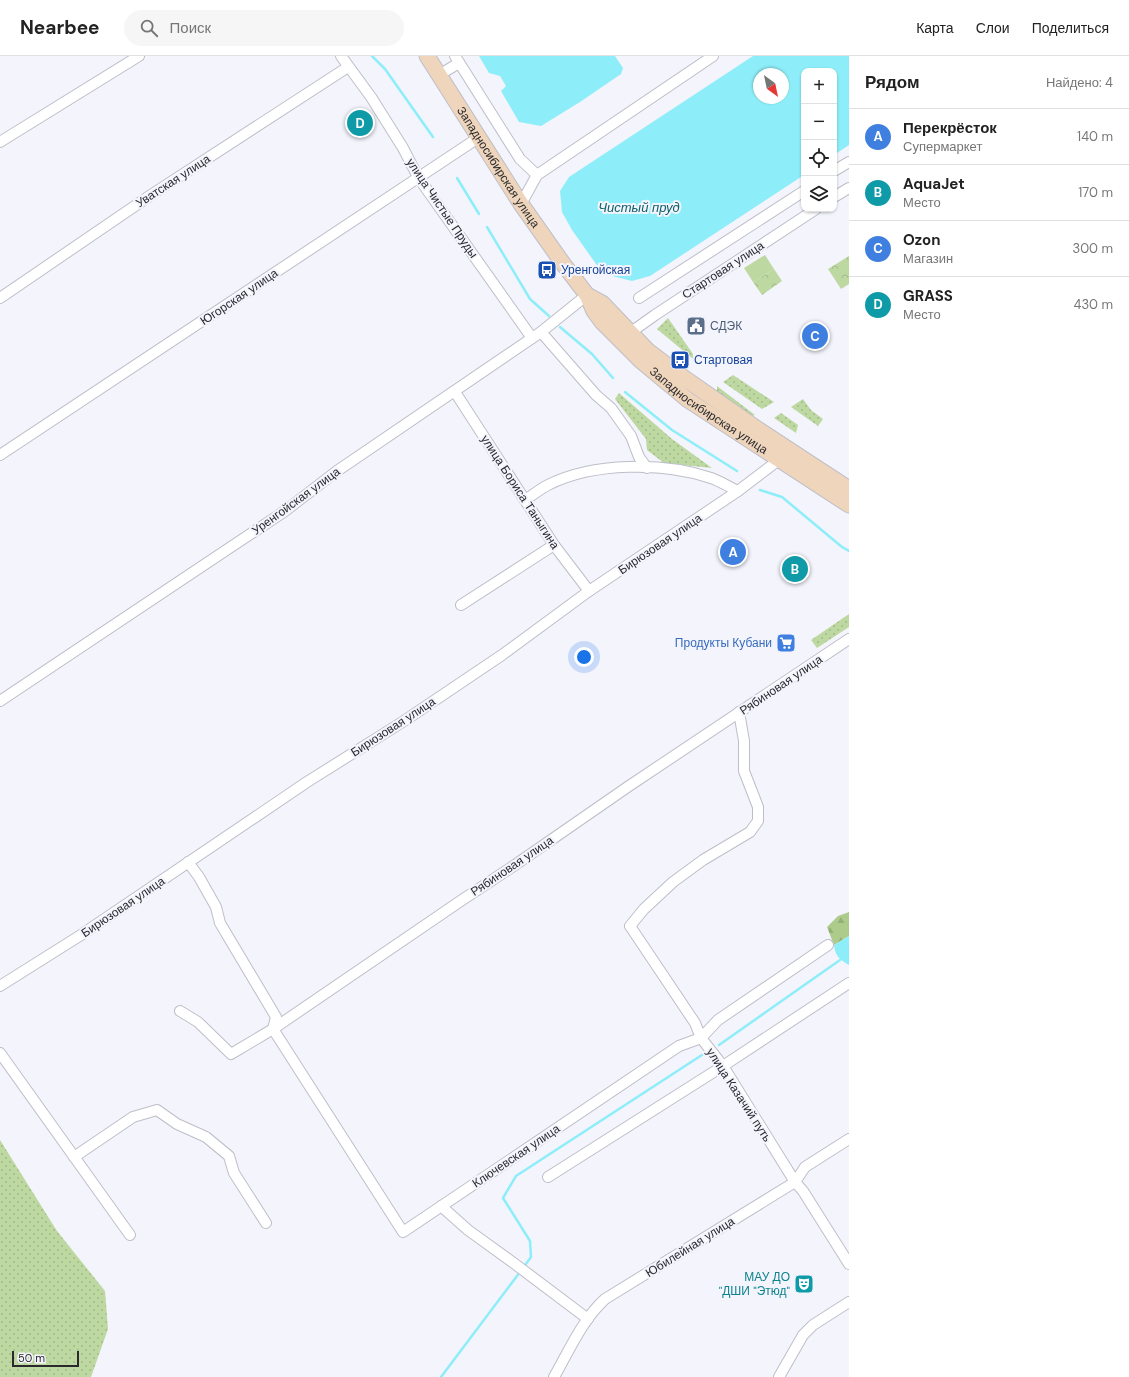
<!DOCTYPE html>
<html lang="ru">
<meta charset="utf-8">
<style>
:root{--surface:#fff;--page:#f6f6f6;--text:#222;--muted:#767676;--line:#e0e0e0;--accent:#705d2b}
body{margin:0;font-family:"DM Sans",sans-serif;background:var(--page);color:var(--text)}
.controls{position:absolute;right:12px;top:12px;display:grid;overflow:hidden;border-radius:8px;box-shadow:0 1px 3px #0004}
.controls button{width:36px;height:36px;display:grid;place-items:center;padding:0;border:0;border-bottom:1px solid var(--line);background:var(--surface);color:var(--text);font:20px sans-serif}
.compass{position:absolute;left:753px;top:12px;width:36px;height:36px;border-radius:50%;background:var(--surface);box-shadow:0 1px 3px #0004;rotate:147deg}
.scale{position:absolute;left:12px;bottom:10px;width:67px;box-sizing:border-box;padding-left:4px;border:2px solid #2a2a2e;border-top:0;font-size:11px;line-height:14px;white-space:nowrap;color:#2a2a2e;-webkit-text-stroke:3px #f4f4fd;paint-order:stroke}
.you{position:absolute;left:584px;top:601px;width:14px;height:14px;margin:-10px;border:3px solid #fff;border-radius:50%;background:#1a73e8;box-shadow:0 0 0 6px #1a73e833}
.badge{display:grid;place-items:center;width:26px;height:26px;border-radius:50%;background:var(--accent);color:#fff;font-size:13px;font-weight:700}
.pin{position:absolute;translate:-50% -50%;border:2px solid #fff;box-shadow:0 1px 4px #0006}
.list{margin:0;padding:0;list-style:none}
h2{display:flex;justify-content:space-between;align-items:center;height:52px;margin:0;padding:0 16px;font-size:17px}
h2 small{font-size:13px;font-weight:400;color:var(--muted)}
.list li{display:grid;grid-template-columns:26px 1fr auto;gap:12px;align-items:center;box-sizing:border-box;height:56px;padding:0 16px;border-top:1px solid var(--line)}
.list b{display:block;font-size:15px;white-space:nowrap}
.list p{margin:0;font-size:13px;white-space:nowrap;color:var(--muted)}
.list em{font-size:13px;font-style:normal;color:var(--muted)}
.icon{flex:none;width:22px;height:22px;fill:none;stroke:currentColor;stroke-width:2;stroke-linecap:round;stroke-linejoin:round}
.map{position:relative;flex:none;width:849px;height:1321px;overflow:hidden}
header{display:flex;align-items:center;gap:24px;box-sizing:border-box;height:56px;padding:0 20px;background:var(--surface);border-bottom:1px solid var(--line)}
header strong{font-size:19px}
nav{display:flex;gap:22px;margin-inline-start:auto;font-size:14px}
.search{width:280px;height:36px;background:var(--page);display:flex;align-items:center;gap:10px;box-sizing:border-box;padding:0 14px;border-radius:22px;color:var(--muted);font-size:15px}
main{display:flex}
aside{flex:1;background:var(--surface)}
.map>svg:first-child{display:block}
.grass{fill:url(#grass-dots)}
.forest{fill:url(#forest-firs)}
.park{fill:url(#park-crowns)}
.pitch{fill:#bdd8a0}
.water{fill:#8deef9;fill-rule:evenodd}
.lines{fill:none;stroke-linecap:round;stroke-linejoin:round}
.stream{stroke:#8deef9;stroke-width:2.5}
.minor-casing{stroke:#bebec9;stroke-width:12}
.secondary-casing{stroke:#bebec9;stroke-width:17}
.minor{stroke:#fff;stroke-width:10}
.secondary{stroke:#eed5bb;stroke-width:15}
.labels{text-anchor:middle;stroke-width:4;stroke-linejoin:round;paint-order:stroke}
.street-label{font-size:12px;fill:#2a2a2e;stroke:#f4f4fd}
.transit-label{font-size:12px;fill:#164399;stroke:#f4f4fd;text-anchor:start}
.service-label{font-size:12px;fill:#4e5e75;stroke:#f4f4fd;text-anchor:start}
.shop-label{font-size:12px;fill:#366cbe;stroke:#f4f4fd;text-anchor:end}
.culture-label{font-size:12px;fill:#0d838f;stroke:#f4f4fd;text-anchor:end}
.water-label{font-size:13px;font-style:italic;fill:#0a6068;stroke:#f4f4fd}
</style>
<header>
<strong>Nearbee</strong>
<div class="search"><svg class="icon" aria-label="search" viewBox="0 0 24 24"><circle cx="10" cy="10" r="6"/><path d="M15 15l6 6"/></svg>Поиск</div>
<nav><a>Карта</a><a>Слои</a><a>Поделиться</a></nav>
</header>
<main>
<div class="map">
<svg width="849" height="1321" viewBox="0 0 849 1321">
<defs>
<pattern id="grass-dots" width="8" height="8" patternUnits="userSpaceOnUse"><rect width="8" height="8" fill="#bdd8a0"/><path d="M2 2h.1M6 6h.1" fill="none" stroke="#a3ba8a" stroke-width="1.8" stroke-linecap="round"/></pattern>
<pattern id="forest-firs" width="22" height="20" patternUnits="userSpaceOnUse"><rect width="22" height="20" fill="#adcc8b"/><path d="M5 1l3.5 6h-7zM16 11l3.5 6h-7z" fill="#95af78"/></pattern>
<pattern id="park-crowns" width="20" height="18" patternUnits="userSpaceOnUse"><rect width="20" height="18" fill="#bdd8a0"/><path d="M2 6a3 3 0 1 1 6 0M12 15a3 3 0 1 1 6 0" fill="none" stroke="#a3ba8a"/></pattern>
</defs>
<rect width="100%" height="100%" fill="#f4f4fd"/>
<g class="grass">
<polygon points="668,262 693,298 693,303 657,273"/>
<polygon points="733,319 774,346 762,353 723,326"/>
<polygon points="717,330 755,359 749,361 717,340"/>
<polygon points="619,337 672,383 712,412 664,407 647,394 646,383 615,343"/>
<polygon points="803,343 811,354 823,363 818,370 791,351"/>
<polygon points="781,357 798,369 796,377 774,362"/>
<polygon points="849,558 849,571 817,592 811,584"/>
<polygon points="0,1084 57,1175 105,1235 108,1273 91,1321 0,1321"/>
</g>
<polygon class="forest" points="849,856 849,880 834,889 827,871 838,860"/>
<g class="park">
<polygon points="849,200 849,228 841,233 828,213"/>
<polygon points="774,213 782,225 762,239 753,226"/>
</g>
<polygon class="pitch" points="765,199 774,213 753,226 744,212"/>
<g class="water">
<polygon points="479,0 615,0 623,12 621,18 580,46 541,70 519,66 501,35 506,30 500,20 489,17"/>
<path d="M753,0H849V89L834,99V15H804V119L650,220L632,225L612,220L596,208L572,174L562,156L560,135L569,121ZM759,18H783V42H759Z"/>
<path d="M849,880V909C840,904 835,900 834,889Z"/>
</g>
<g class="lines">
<g class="stream">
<polyline points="372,0 385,13 433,81"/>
<polyline points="457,122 479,158"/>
<polyline points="487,171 530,243 549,260"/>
<polyline points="560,271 592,298 613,322"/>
<polyline points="625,336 672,374 737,415"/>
<polyline points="760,434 782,441 842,491 849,495"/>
<polyline points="719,989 840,904"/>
<polyline points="523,1212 531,1201 530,1185 503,1142 516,1120 705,997"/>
<polyline points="441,1321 520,1216"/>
</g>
<defs>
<g id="minor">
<polyline points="341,0 371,41 403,92 418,121 532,282"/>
<polyline points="455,0 520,103 537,119"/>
<polyline points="439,19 459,7"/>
<polyline points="0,86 139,0"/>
<polyline points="834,115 849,106"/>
<polyline points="834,141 849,132"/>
<polyline points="521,148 537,119 713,0"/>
<polyline points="0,242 151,139 348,11"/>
<polyline points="639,242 804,135"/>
<polyline points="541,276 596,339 611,352 631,380 639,401 647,412"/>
<polyline points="627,279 655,259 816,153"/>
<polyline points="455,336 554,489 589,535"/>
<polyline points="0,399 478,82"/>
<path d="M525,444C533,439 540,433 548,429C593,406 664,406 711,422C720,425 729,431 738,435"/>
<polyline points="461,549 554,489"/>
<polyline points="0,645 285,455 337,415 541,276 587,239"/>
<polyline points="739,656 744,685 744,715 758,751 758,765 750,776 703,804 673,826 644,853 630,870 695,967 701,982 723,1010 795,1126 803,1135 849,1208"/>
<polyline points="188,806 199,821 216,851 220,867 276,961 273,973 403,1176 679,990 701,982 718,964 828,889"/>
<polyline points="0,930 81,879 307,726 404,665 502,599 589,535 738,435 780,403"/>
<polyline points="180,955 198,966 231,998 273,973 462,844 512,811 629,730 849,583"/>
<polyline points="0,997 130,1179"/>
<polyline points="74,1101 133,1061 157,1054 177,1068 206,1081 229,1100 234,1117 266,1167"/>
<polyline points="548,1121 723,1010 849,927"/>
<polyline points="441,1150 468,1174 515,1208 588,1263"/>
<path d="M554,1321C569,1295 582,1264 605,1243L795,1126L805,1111L849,1083"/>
<polyline points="779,1321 803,1279 813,1269 849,1246"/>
</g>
<g id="secondary">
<path id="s1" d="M427,0L521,148L564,209L587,239L594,255L602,266L641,305L688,344L849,449"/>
<polyline points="587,239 602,247 647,294 677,317 756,372 849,433"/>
</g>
</defs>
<use href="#minor" class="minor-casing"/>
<use href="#secondary" class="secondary-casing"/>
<use href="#minor" class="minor"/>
<use href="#secondary" class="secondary"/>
</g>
<defs>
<symbol id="bus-square" viewBox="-11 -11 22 22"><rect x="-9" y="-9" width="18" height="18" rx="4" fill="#1a4fb4" stroke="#f4f4fd"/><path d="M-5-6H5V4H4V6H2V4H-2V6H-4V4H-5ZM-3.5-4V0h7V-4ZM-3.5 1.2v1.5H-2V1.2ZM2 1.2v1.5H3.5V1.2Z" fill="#fff"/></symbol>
<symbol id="civic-square" viewBox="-11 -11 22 22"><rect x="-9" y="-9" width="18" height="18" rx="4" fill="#5c6f8a" stroke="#f4f4fd"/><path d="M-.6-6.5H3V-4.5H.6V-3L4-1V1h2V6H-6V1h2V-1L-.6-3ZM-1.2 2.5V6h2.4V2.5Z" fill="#fff"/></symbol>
<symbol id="supermarket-square" viewBox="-11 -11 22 22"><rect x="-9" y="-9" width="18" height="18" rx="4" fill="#3f7fe0" stroke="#f4f4fd"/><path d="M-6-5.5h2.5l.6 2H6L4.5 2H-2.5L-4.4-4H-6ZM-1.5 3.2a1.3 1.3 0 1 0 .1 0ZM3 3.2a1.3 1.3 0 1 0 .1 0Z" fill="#fff"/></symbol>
<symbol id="theatre-square" viewBox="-11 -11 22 22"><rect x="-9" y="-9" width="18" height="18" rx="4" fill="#0f9aa8" stroke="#f4f4fd"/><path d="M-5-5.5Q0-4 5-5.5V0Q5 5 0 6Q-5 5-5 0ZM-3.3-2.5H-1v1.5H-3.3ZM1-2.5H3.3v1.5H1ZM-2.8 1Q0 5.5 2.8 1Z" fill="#fff"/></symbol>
</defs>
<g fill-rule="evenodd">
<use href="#bus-square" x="536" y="203" width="22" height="22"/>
<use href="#civic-square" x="685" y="259" width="22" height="22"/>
<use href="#bus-square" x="669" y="293" width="22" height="22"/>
<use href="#supermarket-square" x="775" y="576" width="22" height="22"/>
<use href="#theatre-square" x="793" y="1217" width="22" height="22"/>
</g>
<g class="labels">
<g class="street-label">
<text dy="4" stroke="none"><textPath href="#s1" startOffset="132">Западносибирская улица</textPath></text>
<text transform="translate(173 125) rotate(-33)" y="4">Уватская улица</text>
<text transform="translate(442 152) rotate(56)" y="4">улица Чистые Пруды</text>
<text transform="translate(723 214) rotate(-33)" y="4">Стартовая улица</text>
<text transform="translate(239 241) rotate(-34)" y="4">Югорская улица</text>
<text dy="4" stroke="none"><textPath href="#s1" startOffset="458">Западносибирская улица</textPath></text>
<text transform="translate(520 436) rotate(57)" y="4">улица Бориса Таныгина</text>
<text transform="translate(296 445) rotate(-36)" y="4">Уренгойская улица</text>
<text transform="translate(660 488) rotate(-34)" y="4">Бирюзовая улица</text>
<text transform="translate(781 629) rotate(-34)" y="4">Рябиновая улица</text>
<text transform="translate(393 671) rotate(-33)" y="4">Бирюзовая улица</text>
<text transform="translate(512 810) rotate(-34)" y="4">Рябиновая улица</text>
<text transform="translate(123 851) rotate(-34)" y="4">Бирюзовая улица</text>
<text transform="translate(739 1039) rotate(57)" y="4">улица Казачий путь</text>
<text transform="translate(516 1100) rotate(-34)" y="4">Ключевская улица</text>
<text transform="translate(690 1191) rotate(-32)" y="4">Юбилейная улица</text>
</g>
<g class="transit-label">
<text x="561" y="218">Уренгойская</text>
<text x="694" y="308">Стартовая</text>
</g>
<g class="service-label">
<text x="710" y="274">СДЭК</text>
</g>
<g class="shop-label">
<text x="772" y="591">Продукты Кубани</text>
</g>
<g class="culture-label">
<text x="790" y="1225">МАУ ДО<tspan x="790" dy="14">"ДШИ "Этюд"</tspan></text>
</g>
<g class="water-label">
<text x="639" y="156">Чистый пруд</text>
</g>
</g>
</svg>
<div class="controls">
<button>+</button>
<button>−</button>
<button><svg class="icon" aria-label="locate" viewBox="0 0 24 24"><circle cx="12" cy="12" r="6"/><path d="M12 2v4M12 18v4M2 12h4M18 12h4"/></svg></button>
<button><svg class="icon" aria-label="layers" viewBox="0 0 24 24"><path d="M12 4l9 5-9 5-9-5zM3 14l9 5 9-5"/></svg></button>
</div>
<svg class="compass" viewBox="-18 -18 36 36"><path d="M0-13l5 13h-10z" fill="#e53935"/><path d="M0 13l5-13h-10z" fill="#767676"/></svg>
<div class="scale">50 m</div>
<div class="you"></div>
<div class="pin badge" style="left:733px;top:496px;background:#3f7fe0">A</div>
<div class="pin badge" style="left:795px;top:513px;background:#0f9aa8">B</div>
<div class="pin badge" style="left:815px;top:280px;background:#3f7fe0">C</div>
<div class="pin badge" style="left:360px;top:67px;background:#0f9aa8">D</div>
</div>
<aside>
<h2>Рядом<small>Найдено: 4</small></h2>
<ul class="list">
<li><span class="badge" style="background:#3f7fe0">A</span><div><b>Перекрёсток</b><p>Супермаркет</p></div><em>140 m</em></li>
<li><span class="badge" style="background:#0f9aa8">B</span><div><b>AquaJet</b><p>Место</p></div><em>170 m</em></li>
<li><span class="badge" style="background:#3f7fe0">C</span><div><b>Ozon</b><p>Магазин</p></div><em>300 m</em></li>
<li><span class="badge" style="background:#0f9aa8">D</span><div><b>GRASS</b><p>Место</p></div><em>430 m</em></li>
</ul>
</aside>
</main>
